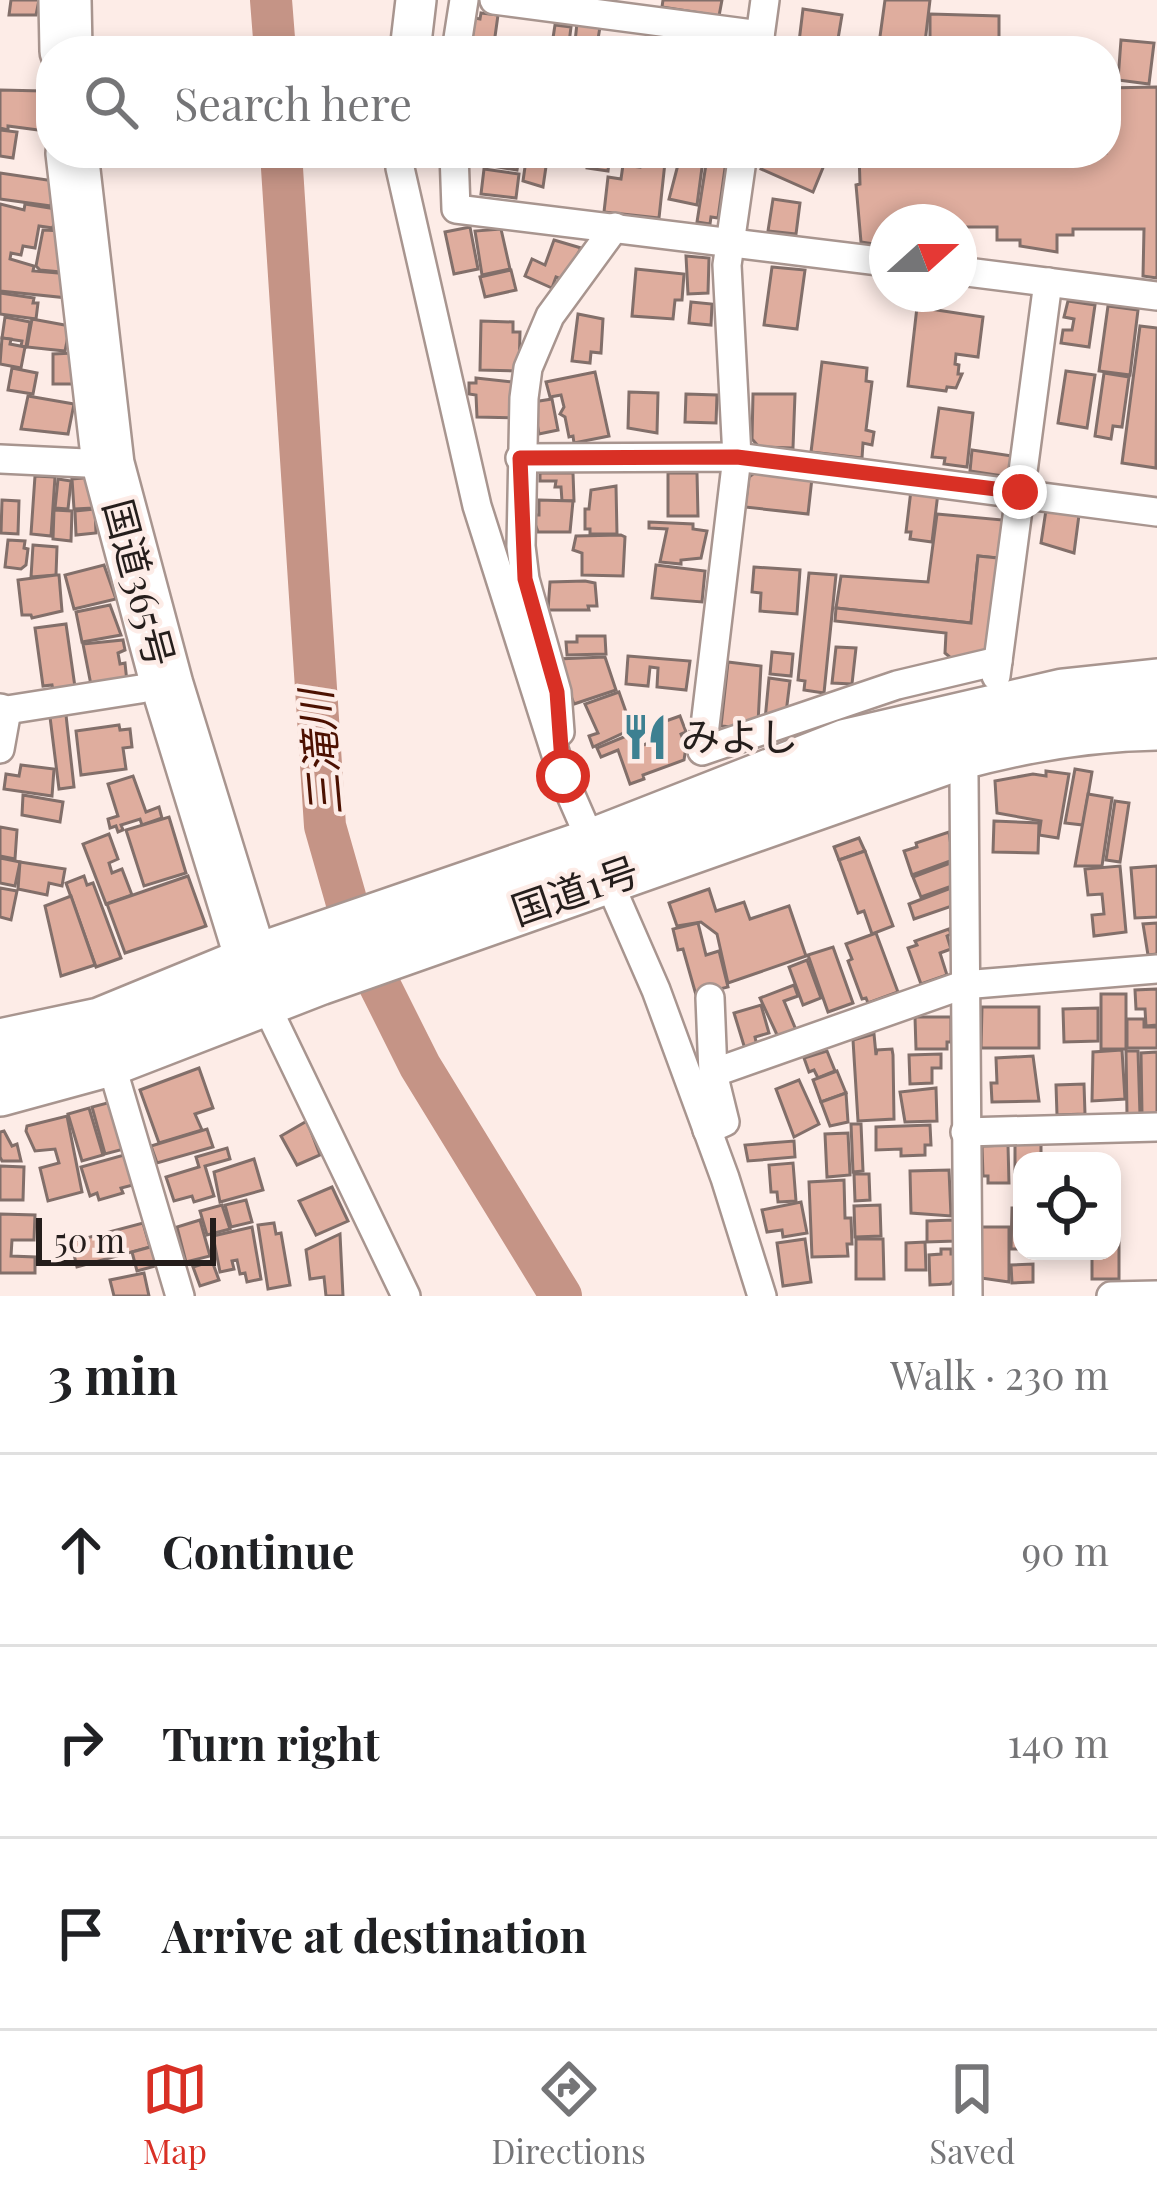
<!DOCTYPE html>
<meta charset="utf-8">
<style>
:root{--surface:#fff;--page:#f6f6f6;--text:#202124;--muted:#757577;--line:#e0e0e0;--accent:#d93025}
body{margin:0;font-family:"Playfair Display","Noto Sans JP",serif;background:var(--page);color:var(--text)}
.controls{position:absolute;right:36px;bottom:36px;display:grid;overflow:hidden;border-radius:24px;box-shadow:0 6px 18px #0003}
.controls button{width:108px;height:108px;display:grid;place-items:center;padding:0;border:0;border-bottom:3px solid var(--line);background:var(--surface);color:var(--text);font:60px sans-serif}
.compass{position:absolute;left:869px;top:204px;width:108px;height:108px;border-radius:50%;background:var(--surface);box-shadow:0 6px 18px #0003;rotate:69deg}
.scale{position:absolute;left:36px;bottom:30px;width:180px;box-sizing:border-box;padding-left:12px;border:6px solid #251e1c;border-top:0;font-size:33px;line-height:42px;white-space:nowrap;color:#251e1c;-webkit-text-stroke:9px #fdece7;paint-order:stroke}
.stop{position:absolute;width:36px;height:36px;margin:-27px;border:9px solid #d93025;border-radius:50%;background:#fff}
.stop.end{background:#d93025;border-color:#fff;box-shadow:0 3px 12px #0008}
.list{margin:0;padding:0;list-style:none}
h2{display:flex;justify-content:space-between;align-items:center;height:156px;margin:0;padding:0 48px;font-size:51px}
h2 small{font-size:39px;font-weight:400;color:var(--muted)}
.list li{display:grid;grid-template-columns:78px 1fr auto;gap:36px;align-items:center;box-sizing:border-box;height:192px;padding:0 48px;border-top:3px solid var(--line)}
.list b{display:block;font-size:45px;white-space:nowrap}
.list em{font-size:39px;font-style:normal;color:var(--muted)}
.icon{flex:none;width:66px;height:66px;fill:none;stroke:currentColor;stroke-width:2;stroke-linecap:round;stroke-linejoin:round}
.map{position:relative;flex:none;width:1157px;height:1296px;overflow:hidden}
.search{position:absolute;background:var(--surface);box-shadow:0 6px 18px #0003;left:36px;right:36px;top:36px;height:132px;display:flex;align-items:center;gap:30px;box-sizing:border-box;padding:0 42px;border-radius:48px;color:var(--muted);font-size:45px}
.sheet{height:732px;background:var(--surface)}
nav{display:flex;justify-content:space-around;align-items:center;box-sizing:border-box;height:168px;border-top:3px solid var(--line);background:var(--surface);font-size:33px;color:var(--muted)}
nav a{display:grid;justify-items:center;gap:6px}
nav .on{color:var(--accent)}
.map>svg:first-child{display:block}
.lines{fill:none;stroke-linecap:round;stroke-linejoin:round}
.river{stroke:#c59486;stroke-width:42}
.building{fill:#dfad9e;stroke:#826f6a;stroke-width:3}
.street-casing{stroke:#a8958f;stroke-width:32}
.secondary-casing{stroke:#a8958f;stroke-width:44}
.highway-casing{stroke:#a8958f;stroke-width:56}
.street{stroke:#fff;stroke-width:27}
.secondary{stroke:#fff;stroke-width:39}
.highway{stroke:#fff;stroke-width:51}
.route{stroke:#d93025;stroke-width:15}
.labels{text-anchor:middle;stroke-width:9;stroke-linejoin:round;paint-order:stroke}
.street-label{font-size:39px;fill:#251e1c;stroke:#fdece7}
.poi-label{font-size:39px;fill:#251e1c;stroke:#fdece7;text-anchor:start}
.water-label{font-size:42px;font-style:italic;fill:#4c1101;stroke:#fdece7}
</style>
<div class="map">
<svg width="1157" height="1296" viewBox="0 0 1157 1296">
<rect width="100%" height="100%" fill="#fdece7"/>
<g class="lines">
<g class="river">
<polyline points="271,0 275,51"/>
<polyline points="281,153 325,826 358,942 420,1066 561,1296"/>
</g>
</g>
<g class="building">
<polygon points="11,0 39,0 36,15 9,15"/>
<polygon points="663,0 722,0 719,16 662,7"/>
<polygon points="885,0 930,0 924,51 878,51"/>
<polygon points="803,9 842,15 836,51 798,50"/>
<polygon points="481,13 498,15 493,51 470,51 475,18 480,19"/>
<polygon points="930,14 999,16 999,51 930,51"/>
<polygon points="577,23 600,27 597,45 575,42"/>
<polygon points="555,25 571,27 568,51 551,51"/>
<polygon points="662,36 690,40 689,51 661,51"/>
<polygon points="1121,40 1154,43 1149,84 1118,80"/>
<polygon points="1157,87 1157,278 1143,276 1144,229 1073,229 1073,235 1057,235 1057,252 1020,246 1020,240 997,240 997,227 959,227 959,222 887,222 887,246 861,242 856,185 860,184 859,153 1106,153 1106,88"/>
<polygon points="0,90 43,91 48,115 46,131 8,126 8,130 0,128"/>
<polygon points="0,130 17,132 13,158 0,156"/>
<polygon points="481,153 520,153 517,170 480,164"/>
<polygon points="527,153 548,153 543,187 523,181"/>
<polygon points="583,153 610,153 608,171 587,168 588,155"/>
<polygon points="642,153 666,153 659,218 604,212 608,177 621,179 623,165 640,167"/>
<polygon points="768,153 829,153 813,192 761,169"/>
<polygon points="680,157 703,160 697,205 669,199"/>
<polygon points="707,158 726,161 718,218 711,217 710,224 697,222"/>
<polygon points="484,169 519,174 516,198 481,194"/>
<polygon points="0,173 54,181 51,206 0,199"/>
<polygon points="773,199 800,203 796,234 768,231"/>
<polygon points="0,204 24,210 25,204 56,209 53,228 39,226 35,248 23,246 21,255 11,253 10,259 34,266 33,271 70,274 68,298 0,291"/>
<polygon points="470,227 478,269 454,274 445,232"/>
<polygon points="501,229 510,269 482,275 475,231"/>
<polygon points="43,230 63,231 61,272 40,270 36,266"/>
<polygon points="554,240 581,248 564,280 556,277 552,288 525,276 532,259 545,265"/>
<polygon points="686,256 709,258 708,293 688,294"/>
<polygon points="772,267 805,270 797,329 764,325"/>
<polygon points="636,269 684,274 682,300 675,300 673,319 632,316"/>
<polygon points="511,270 516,290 485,297 480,277"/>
<polygon points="0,293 34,298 33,303 38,303 36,319 0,314"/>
<polygon points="1068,301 1095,305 1089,347 1061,343 1063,330 1072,330 1074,319 1064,317"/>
<polygon points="691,302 712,304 711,325 689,323"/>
<polygon points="1108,306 1138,310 1130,375 1099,371"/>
<polygon points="917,307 983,317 978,357 956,354 955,364 959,365 958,374 962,374 956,388 947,387 946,391 908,386"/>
<polygon points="578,314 603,319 601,353 591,352 590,363 572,361"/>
<polygon points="5,317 30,322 26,347 21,346 22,341 2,338"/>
<polygon points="32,319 70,326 65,351 27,347"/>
<polygon points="481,321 513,322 513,332 520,332 519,371 480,370"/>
<polygon points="1140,326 1157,328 1156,468 1122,463"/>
<polygon points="2,338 11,339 10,344 25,347 21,368 0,364"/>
<polygon points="74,353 73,384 53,384 53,354"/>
<polygon points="822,362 867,368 866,381 872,382 866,430 874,432 872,445 863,443 862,458 811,452"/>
<polygon points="12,368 37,373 33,394 8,390"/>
<polygon points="1066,371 1095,375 1087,428 1058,423"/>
<polygon points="595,372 609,436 574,443 573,436 569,437 565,417 560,414 564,407 561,395 550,397 546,382"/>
<polygon points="1104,373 1129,377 1122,427 1113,426 1111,439 1095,436"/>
<polygon points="476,378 513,382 515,418 477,417 476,395 469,394 469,383 476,383"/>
<polygon points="629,392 658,393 657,433 628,428"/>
<polygon points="686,394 717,395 716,423 685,422"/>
<polygon points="753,394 795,394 793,448 759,447 752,439"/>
<polygon points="28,396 74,404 68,434 21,429"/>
<polygon points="552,399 558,430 539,434 533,402"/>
<polygon points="939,408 973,413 967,467 944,464 945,458 932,457"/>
<polygon points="972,450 1012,456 1010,470 1003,476 970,471"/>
<polygon points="757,471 812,478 808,514 745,507 749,477"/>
<polygon points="540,473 573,473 574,501 562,501 561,487 555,487 556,481 540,481"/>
<polygon points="668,473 697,473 698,516 668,516"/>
<polygon points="35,476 55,477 51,536 31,534"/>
<polygon points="93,477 94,508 74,509 72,479"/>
<polygon points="58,479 71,481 68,509 55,508"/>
<polygon points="616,486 617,534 590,534 590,529 585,529 585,509 589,509 591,490"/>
<polygon points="911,490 938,493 932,542 910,539 911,532 906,532"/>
<polygon points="2,500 19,501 18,534 1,533"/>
<polygon points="539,500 573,501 570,532 538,532 532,515 539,515"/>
<polygon points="95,509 96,533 76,535 75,511"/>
<polygon points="54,510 72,511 71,541 53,539"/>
<polygon points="1046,510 1079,515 1074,553 1041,543"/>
<polygon points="937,514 1003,520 998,558 978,556 971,623 836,608 841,576 928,582"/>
<polygon points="649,522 693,524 693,529 707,531 701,558 681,560 681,564 660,562 667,529 649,528"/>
<polygon points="621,535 625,537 623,576 582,575 582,553 573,550 576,536"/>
<polygon points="8,540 25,541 24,548 28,549 26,565 21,569 5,567"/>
<polygon points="33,545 57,547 56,575 31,577"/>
<polygon points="978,556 998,558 987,648 978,656 952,659 945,653 946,633 835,621 836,608 971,623"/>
<polygon points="104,565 116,599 74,609 65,575"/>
<polygon points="656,565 705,571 702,602 652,598"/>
<polygon points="754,567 800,570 797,614 760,611 761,593 752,592"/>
<polygon points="809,573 836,575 824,693 804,690 805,681 798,680"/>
<polygon points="56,575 59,575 62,611 32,618 31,615 22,615 18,580"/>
<polygon points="585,581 595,583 597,606 588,606 589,610 548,610 550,582"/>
<polygon points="110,605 121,635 82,642 76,612"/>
<polygon points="66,624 75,687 53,690 52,685 43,686 35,628"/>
<polygon points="577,636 605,636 606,654 567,655 566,642 577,642"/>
<polygon points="123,640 125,650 118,653 120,664 125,663 127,682 91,685 83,644"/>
<polygon points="836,647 856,648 852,684 832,683"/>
<polygon points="772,652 793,654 791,676 770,674"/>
<polygon points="628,656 690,661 686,690 657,687 658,668 650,667 648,686 626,684"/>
<polygon points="605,657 616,690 574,704 557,659"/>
<polygon points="728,662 761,666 758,723 744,728 721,726"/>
<polygon points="769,678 790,681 786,713 765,720"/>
<polygon points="619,692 632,729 593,747 589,736 598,733 585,704"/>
<polygon points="66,715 74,787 59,789 50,717"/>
<polygon points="680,716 686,732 681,734 686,747 684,760 643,775 644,779 630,784 618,750 601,757 597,748 631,734 636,748 651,742 646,728"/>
<polygon points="119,725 120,730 130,729 132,747 123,748 126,769 81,775 76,731"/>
<polygon points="21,765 54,769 52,796 4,789 6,774 19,776"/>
<polygon points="1075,769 1092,772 1083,825 1065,823"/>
<polygon points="1046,771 1069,774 1058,838 1039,835 1041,821 997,813 995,781 1033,774 1046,776"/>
<polygon points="133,776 146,812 159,807 162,818 142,825 140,819 121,825 123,830 118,832 116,826 110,828 108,819 118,816 108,784"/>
<polygon points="1088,794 1112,798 1102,866 1075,866"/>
<polygon points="23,795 63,802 60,822 22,815"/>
<polygon points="1115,801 1129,803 1120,862 1106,860"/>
<polygon points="169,817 186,873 144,886 126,830"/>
<polygon points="994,821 1039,823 1038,853 993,852"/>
<polygon points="0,827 17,830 15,859 0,856"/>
<polygon points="949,832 953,860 912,875 904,851 917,847 916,843"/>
<polygon points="109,834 118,859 109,863 112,873 122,869 132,895 106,904 83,844"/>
<polygon points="859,838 865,851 839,860 834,847"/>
<polygon points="865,851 893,926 872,934 864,911 858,913 839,860"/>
<polygon points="0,858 20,862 15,886 0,883"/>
<polygon points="20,862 65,869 62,886 49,883 47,895 18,889"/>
<polygon points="953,862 952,886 921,897 913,877"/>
<polygon points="1120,866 1126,932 1094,936 1092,915 1104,914 1102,894 1088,895 1085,869"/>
<polygon points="1157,866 1157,917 1135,918 1131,868"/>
<polygon points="84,876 87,885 93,883 121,958 96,967 66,883"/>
<polygon points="188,876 206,926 125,953 107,904"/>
<polygon points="0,888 17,891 11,920 0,917"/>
<polygon points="951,888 952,906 914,919 909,904"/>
<polygon points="709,889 716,911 744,902 750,919 789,906 806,956 728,983 717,934 701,922 677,926 669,903"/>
<polygon points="71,896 95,965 61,976 45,906"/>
<polygon points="698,923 706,955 719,951 728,987 696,995 683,949 678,950 673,929"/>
<polygon points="1157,923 1157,954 1148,955 1143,924"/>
<polygon points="949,929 951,934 947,936 951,949 940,953 947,975 921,984 908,948 917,945 915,941"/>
<polygon points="876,933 898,992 868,1003 866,998 862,999 848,961 852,959 846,944"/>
<polygon points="833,947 853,1003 828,1012 808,955"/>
<polygon points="807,960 821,998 803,1005 789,967"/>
<polygon points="794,985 798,996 784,1001 796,1030 778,1037 760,998"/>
<polygon points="1157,989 1157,1025 1146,1026 1145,1009 1136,1009 1135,990"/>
<rect x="1101" y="994" width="25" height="55"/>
<polygon points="761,1005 769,1033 755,1037 757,1046 745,1049 734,1013"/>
<polygon points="982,1007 1039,1007 1039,1048 981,1048"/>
<polygon points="1098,1008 1098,1041 1064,1042 1063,1009"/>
<polygon points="915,1017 951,1017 951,1042 947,1042 947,1049 916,1049"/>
<polygon points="1127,1019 1144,1019 1144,1027 1157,1027 1157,1048 1127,1048"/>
<polygon points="874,1034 876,1055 877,1050 892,1049 893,1055 894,1119 858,1121 853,1040"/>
<polygon points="1122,1050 1125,1099 1092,1101 1093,1052"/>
<polygon points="827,1051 835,1071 818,1078 814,1070 809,1072 804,1058"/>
<polygon points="1126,1051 1138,1051 1140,1115 1127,1115"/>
<polygon points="1157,1052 1157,1114 1142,1114 1141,1053"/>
<polygon points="941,1054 941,1068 932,1068 932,1083 910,1084 909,1055"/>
<polygon points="1033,1056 1039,1101 992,1102 991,1083 997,1083 996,1058"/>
<polygon points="199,1068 213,1108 195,1114 202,1130 159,1143 140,1090"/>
<polygon points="837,1071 846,1093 821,1102 813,1080"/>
<polygon points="799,1080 819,1124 794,1137 776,1089"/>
<polygon points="1084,1084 1085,1114 1057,1115 1056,1085"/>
<polygon points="936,1088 937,1121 905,1122 900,1092"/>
<polygon points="846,1093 848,1122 830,1126 821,1102"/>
<polygon points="111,1102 124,1149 105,1154 92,1107"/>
<polygon points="89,1108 103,1155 82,1161 68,1114"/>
<polygon points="67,1116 82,1192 48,1201 40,1168 59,1163 55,1149 35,1151 26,1131 27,1126"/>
<polygon points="307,1121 320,1155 297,1165 281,1136"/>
<polygon points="851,1124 861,1124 863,1171 853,1172"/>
<polygon points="930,1125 931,1145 925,1145 925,1155 901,1156 901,1149 876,1150 876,1127"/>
<polygon points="207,1129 213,1147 157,1163 151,1146"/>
<polygon points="4,1131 12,1146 17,1144 21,1161 2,1161 0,1157 0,1132"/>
<polygon points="848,1133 850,1175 827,1177 825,1134"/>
<polygon points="794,1141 795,1157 748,1161 745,1145"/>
<polygon points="1015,1142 1041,1143 1041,1161 1022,1161 1022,1187 1020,1172 1015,1172"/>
<polygon points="1008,1145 1009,1183 988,1183 988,1176 983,1176 982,1146"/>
<polygon points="227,1148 230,1159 205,1166 214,1196 194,1202 192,1196 174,1201 166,1177 199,1167 196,1157"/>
<polygon points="124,1155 133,1185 121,1188 123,1193 99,1200 97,1193 90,1196 81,1167"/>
<polygon points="254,1159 263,1190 220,1202 214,1172"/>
<polygon points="793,1163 796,1201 778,1202 777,1192 771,1192 769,1165"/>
<polygon points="0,1166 24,1167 23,1200 0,1200"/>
<polygon points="949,1170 951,1216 911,1213 910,1171"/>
<polygon points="854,1174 869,1174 870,1200 855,1201"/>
<polygon points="844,1180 845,1218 851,1218 852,1244 847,1244 848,1256 812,1257 809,1182"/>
<polygon points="332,1187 348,1221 316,1235 299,1201"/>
<polygon points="246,1200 252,1222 231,1227 225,1205"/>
<polygon points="801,1202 807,1233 783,1237 782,1230 767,1232 762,1210"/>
<polygon points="222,1205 230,1229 207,1235 200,1211"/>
<polygon points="880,1205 881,1236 855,1237 854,1206"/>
<polygon points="1012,1208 1022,1208 1022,1249 1011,1249"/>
<polygon points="0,1214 35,1215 34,1240 12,1240 11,1256 35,1257 35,1273 0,1273"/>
<polygon points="200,1220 210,1256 186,1262 177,1227"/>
<polygon points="954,1220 955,1241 927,1242 927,1221"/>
<polygon points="143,1223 150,1247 77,1267 71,1242"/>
<polygon points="274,1223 276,1234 281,1233 290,1285 268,1289 258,1225"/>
<polygon points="252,1227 261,1279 247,1282 245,1273 240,1274 237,1260 232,1261 234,1269 220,1272 213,1236"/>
<polygon points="980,1227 1009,1227 1009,1282 981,1278"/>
<polygon points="1112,1228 1119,1228 1119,1279 1092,1279 1092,1251 1112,1251"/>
<polygon points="340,1234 343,1296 326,1296 324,1277 310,1279 306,1250"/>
<polygon points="805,1239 811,1282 783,1286 777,1243"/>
<polygon points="856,1239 883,1239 884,1279 856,1279"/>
<polygon points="925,1242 926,1270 906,1270 906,1243"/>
<polygon points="154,1246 159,1265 137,1271 132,1252"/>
<polygon points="941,1249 951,1249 951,1254 956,1254 956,1278 950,1284 930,1285 929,1255 941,1254"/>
<polygon points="212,1261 219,1280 200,1286 193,1267"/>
<polygon points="1033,1264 1033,1282 1012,1283 1011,1265"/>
<polygon points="144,1273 149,1296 114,1296 110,1280"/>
</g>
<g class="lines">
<defs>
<g id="street">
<polyline points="494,0 760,35"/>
<polyline points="456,51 464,0"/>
<polyline points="758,51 765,0"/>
<polyline points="401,153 400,168 477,506 563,777 656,990 725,1178 762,1296"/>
<polyline points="454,153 456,209 887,262"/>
<polyline points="743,153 727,265 737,457 702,751 897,685 998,661"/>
<polyline points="959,271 1157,296"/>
<polyline points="520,458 737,457 1157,512"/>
<polyline points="0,459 86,463"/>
<polyline points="996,676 1048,282"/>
<polyline points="0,708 7,710 140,689"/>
<polyline points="560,732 557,692 525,579 521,546 524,398 528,368 550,316 615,227"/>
<polyline points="0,749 7,710"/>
<polyline points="958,754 964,777 968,1296"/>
<polyline points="710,998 713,1073"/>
<polyline points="264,1001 406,1296"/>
<polyline points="110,1060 180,1296"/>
<polyline points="707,1130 725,1122 713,1073 963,985 1157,969"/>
<polyline points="965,1132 1157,1127"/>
<polyline points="1111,1296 1157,1295"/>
</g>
<polyline id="secondary" points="410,51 416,0"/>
<g id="highway">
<polyline points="65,0 66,51"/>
<polyline points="72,153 108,464 167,685 262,994"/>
<polyline points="0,1045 100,1024 251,962 594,844 847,745 1063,695 1157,685"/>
<path d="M0,1090L110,1060L319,979L958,754C1024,736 1088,725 1157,724"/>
</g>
</defs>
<use href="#street" class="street-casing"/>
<use href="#secondary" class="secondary-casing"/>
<use href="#highway" class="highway-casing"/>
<use href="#street" class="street"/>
<use href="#secondary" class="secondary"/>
<use href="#highway" class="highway"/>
</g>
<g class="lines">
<polyline class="route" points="563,776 557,692 525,579 520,458 737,457 1020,492"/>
</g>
<defs>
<symbol id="restaurant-bare" viewBox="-9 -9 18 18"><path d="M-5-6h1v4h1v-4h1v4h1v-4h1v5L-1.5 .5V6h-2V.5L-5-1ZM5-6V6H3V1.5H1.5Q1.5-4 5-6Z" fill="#3d8091" stroke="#fdece7" stroke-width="2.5" paint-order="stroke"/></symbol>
</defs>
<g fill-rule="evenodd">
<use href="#restaurant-bare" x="612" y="704" width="66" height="66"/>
</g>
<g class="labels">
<g class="street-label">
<text transform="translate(139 583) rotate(75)" y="14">国道365号</text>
<text transform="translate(575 891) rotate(-19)" y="14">国道1号</text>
</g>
<g class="poi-label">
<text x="681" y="751">みよし</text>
</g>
<g class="water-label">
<text transform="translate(321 753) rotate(-95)" y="15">三滝川</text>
</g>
</g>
</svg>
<div class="controls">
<button><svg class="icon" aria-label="locate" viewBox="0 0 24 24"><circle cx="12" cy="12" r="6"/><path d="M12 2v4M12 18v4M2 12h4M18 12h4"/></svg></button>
</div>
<svg class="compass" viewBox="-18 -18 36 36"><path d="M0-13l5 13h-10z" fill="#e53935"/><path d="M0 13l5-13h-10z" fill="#757577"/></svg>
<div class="scale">50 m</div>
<div class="stop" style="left:563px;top:776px"></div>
<div class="stop end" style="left:1020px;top:492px"></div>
<div class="search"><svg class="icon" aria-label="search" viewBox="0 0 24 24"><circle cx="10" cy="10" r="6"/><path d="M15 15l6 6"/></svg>Search here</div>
</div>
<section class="sheet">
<h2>3 min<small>Walk · 230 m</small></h2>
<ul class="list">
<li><svg class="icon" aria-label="ahead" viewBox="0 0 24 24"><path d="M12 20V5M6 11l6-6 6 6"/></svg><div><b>Continue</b></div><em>90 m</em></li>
<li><svg class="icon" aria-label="right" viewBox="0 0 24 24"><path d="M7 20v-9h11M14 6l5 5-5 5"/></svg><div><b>Turn right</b></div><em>140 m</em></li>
<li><svg class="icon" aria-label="arrive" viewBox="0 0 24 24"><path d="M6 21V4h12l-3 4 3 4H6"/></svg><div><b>Arrive at destination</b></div></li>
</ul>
</section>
<nav>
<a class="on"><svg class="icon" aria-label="map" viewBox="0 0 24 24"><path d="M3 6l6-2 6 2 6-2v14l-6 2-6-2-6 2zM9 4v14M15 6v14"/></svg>Map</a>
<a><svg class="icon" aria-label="directions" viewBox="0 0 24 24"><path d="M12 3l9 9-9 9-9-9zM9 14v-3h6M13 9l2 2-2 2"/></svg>Directions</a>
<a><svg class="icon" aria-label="saved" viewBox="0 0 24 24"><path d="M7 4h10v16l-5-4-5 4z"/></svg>Saved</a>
</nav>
